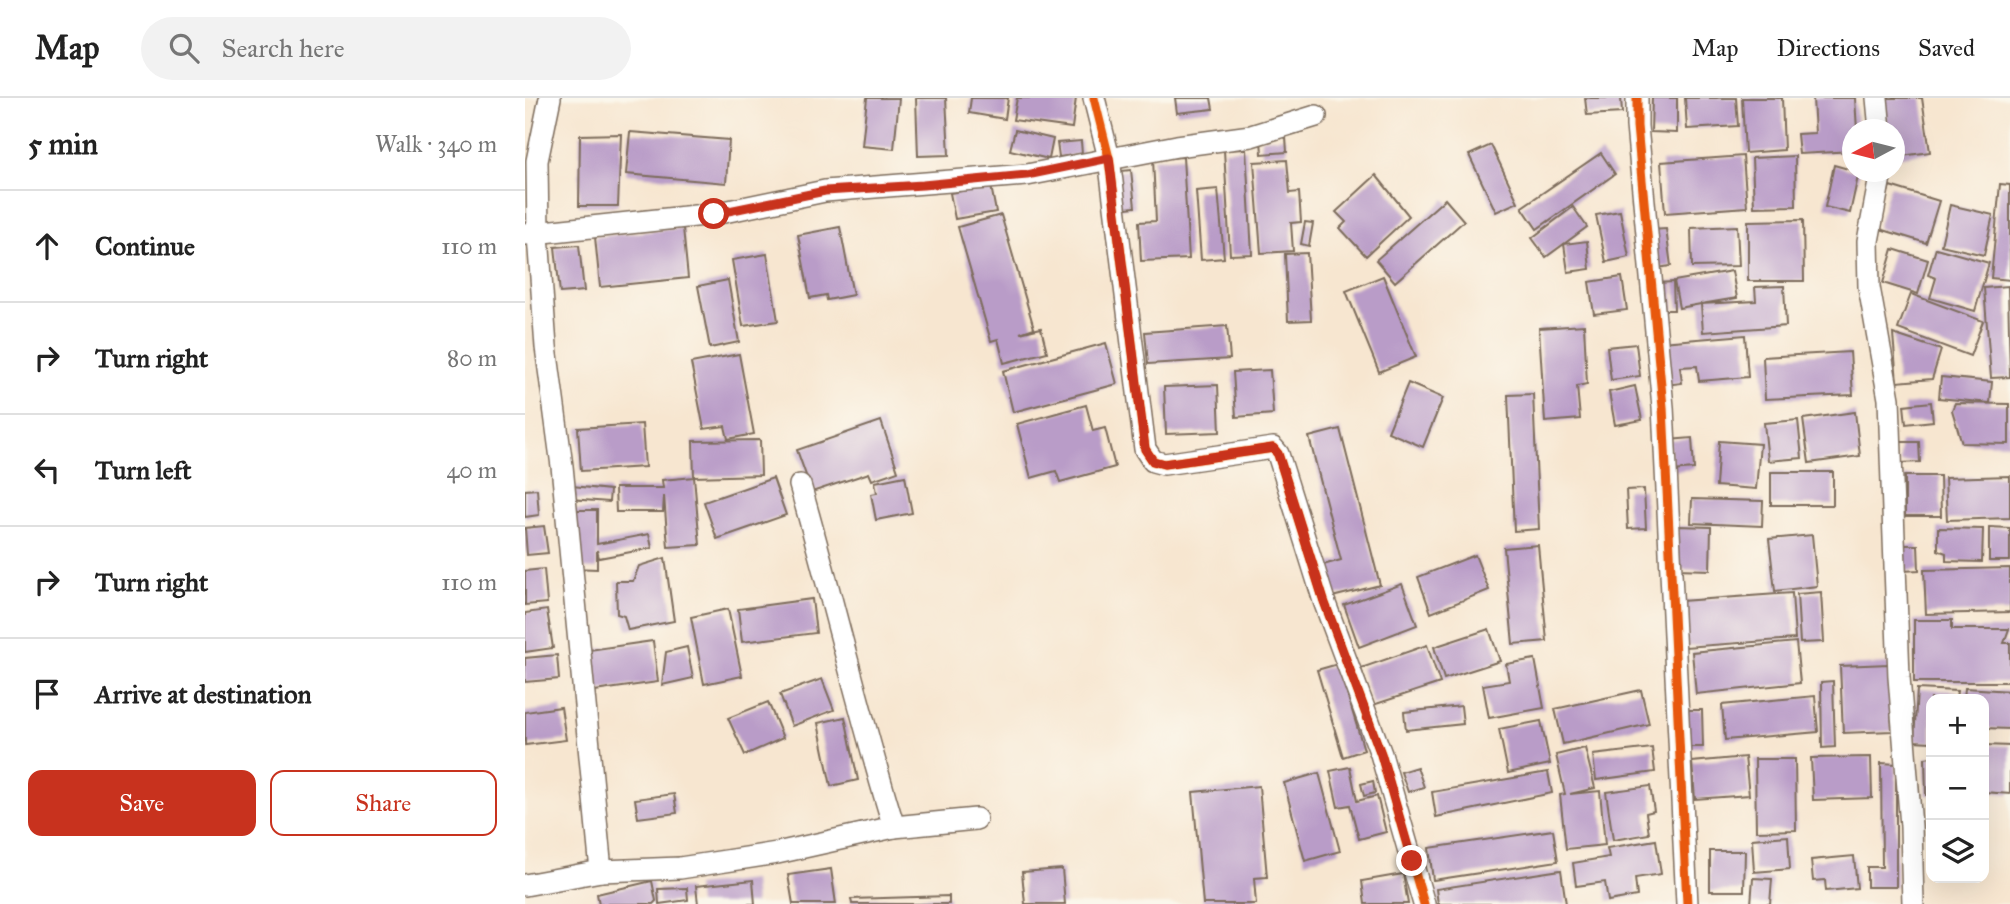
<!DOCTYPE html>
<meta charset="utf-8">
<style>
:root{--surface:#fff;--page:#f2f2f2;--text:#222;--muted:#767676;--line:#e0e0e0;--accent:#c8321e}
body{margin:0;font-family:"IM FELL Great Primer",serif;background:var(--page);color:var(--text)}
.controls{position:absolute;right:21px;bottom:21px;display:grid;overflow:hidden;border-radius:14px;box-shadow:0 7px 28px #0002}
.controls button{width:63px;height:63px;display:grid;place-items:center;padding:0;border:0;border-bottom:2px solid var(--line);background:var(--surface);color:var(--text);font:35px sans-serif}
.compass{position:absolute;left:1317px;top:21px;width:63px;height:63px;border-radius:50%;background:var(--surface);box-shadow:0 7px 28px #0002;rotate:263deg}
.stop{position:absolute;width:21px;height:21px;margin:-16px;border:5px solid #c8321e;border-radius:50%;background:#fff}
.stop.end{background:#c8321e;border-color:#fff;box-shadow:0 2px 7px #0008}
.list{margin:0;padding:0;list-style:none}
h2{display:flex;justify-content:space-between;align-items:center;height:91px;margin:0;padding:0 28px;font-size:30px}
h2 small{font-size:23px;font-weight:400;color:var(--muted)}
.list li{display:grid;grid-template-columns:46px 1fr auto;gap:21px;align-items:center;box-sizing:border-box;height:112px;padding:0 28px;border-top:2px solid var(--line)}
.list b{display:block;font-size:26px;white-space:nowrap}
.list em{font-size:23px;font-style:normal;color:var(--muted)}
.actions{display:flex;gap:14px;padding:21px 28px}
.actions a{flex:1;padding:16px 0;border:2px solid var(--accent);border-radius:14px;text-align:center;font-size:24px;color:var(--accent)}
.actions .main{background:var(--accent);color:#fff}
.icon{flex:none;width:38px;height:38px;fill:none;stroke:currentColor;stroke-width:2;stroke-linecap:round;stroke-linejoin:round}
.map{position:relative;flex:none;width:1485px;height:806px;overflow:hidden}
header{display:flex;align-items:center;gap:42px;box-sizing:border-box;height:98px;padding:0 35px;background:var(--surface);border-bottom:2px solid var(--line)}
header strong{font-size:33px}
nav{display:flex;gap:38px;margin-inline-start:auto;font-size:24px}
.search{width:490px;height:63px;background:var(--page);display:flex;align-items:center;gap:18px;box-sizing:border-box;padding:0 24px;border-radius:38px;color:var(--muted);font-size:26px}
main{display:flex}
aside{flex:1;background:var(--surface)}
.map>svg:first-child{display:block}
.building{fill:#b99cc8}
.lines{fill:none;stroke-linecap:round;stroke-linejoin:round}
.street-casing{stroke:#7d6c5c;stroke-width:24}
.street{stroke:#fff;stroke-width:21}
.cycleway-casing{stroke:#fbf7ec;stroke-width:13}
.cycleway{stroke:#e8590c;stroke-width:9}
.route{stroke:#c8321e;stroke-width:9}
</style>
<header>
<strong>Map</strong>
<div class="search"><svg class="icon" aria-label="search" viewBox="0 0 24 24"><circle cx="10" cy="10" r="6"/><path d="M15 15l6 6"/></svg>Search here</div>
<nav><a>Map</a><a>Directions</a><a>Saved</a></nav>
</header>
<main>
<aside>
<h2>5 min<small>Walk · 340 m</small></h2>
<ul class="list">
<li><svg class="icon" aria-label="ahead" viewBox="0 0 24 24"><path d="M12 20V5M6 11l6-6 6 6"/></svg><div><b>Continue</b></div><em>110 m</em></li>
<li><svg class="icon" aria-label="right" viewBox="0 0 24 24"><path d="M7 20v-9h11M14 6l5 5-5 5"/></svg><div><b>Turn right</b></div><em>80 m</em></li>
<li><svg class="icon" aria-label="left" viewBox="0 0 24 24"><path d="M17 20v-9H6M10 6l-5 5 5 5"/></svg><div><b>Turn left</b></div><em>40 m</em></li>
<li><svg class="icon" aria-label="right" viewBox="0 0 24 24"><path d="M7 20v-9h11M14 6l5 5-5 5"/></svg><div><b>Turn right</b></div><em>110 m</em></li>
<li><svg class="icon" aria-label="arrive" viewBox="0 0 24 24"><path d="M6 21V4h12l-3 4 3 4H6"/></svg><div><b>Arrive at destination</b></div></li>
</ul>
<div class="actions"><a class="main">Save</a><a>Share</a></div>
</aside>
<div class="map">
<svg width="1485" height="806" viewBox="0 0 1485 806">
<rect width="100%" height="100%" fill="#fbf7ec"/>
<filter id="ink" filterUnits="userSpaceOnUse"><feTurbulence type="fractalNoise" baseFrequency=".0143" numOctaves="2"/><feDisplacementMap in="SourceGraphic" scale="14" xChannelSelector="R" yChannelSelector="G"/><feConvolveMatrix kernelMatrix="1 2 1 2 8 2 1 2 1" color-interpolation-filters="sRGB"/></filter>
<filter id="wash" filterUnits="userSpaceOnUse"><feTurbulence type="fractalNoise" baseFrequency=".00686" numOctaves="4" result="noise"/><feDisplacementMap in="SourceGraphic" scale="28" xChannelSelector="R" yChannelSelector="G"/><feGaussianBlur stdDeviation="1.57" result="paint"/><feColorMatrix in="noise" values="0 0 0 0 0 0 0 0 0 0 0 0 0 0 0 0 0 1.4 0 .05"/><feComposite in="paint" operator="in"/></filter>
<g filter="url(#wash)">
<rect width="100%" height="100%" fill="#f7e6d0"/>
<g id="blocks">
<g class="building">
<polygon points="342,0 374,0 369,51 337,48"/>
<polygon points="391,0 421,0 424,57 393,58"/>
<polygon points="446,0 483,0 480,21 444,15"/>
<polygon points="492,0 551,0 547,30 488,22"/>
<polygon points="650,0 686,0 688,11 652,15"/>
<polygon points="1060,0 1096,0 1097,15 1062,17"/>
<polygon points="1127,0 1152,0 1152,35 1126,34"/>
<polygon points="1160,0 1211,0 1213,28 1162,31"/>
<polygon points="1217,0 1257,0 1259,52 1220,55"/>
<polygon points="1288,0 1330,0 1332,32 1328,32 1328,53 1274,56 1272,36 1290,35"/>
<polygon points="1357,0 1397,0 1405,54 1370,59 1370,32 1362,32"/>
<polygon points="490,32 528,41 524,61 485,52"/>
<polygon points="105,34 204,42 201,85 101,76"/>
<polygon points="96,36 93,108 54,108 55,37"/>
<polygon points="761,39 762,54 737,56 736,41"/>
<polygon points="556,43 557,56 534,59 532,45"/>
<polygon points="966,47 993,104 971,114 944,57"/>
<polygon points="721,51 727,156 705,157 699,52"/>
<polygon points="1076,55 1090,76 1012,131 997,109"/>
<polygon points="1218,58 1222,109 1140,115 1136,64"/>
<polygon points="1270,58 1271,108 1229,109 1227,60"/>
<polygon points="658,59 664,161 616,163 614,124 631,123 628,61"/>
<polygon points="762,62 765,95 774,94 776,124 766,125 768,153 736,155 729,64"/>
<polygon points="1309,67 1334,74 1325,115 1300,109"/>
<polygon points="606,72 610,109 591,111 587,74"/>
<polygon points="851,77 884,118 841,158 815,130 821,124 811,114"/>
<polygon points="1475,86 1485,87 1485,182 1466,180"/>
<polygon points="466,88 471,114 430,121 425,95"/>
<polygon points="1365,88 1414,103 1401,145 1352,130"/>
<polygon points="693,91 699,160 676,162 671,93"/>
<polygon points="920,101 939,123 870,184 851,162"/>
<polygon points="1425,107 1468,117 1459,157 1416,147"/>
<polygon points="1048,109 1062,129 1021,159 1007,140"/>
<polygon points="1095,113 1104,159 1081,164 1071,117"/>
<polygon points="476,117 509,230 495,235 516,230 522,254 479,265 473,241 466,243 433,129"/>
<polygon points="1278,122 1279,183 1223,183 1223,123"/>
<polygon points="780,124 788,125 784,148 776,146"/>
<polygon points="1212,128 1214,168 1167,169 1166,130"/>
<polygon points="315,129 328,197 302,202 301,197 285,200 273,137"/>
<polygon points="158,130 163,180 75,189 70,139"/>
<polygon points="1141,131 1146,168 1132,170 1127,132"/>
<polygon points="1062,143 1065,171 1043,174 1039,146"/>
<polygon points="54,147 59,193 35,195 30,149"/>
<polygon points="1411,150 1464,165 1450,213 1405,200 1411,180 1403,177"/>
<polygon points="1368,151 1403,162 1393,196 1358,185"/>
<polygon points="782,155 786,222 763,223 760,156"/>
<polygon points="242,156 253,223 218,228 207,162"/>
<polygon points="1207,173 1212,200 1176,206 1231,203 1230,189 1259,188 1261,228 1178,234 1176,206 1154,210 1149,183"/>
<polygon points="858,178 891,259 854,274 821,193"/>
<polygon points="1097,179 1102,212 1069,216 1064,184"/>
<polygon points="203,182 214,244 185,250 173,188"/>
<polygon points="1148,184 1149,212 1134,212 1133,185"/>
<polygon points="1483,188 1485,279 1466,280 1459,190"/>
<polygon points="1386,196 1458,223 1445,258 1373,231"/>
<polygon points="1059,227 1062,286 1052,288 1055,321 1020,324 1014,230"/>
<polygon points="702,228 705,261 623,266 620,234"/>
<polygon points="1368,236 1416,252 1407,281 1372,284"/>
<polygon points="1220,237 1223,279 1174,283 1172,268 1155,269 1157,285 1141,287 1137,244"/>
<polygon points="581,245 592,286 488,314 478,273"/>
<polygon points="1111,246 1115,278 1086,282 1082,249"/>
<polygon points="1325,254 1328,297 1240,301 1238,259"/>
<polygon points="214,256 229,336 203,341 200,328 179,331 166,265"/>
<polygon points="745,272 748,316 711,319 708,274"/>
<polygon points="1416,279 1467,284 1465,305 1414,300"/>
<polygon points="883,285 918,300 898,349 863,334"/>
<polygon points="693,287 695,334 641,336 639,289"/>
<polygon points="1110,288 1117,322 1090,327 1084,294"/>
<polygon points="1008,296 1014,431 989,433 983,297"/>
<polygon points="1406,304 1408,323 1381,326 1379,307"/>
<polygon points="1430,305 1484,306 1484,346 1437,345 1427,312"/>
<polygon points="561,307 568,333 580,330 590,369 535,384 531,373 506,380 492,326"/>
<polygon points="1330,314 1335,358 1284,365 1278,321"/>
<polygon points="1273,322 1277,360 1243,363 1239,325"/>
<polygon points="356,323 373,373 347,382 344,375 287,394 272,352"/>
<polygon points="117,326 120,369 56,373 53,330"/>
<polygon points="815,331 855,487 807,499 798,467 816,462 784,339"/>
<polygon points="1167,340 1169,371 1147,373 1144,342"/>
<polygon points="235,342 236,377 169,379 168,343"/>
<polygon points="1194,343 1235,346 1231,391 1191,388"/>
<polygon points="1375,344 1394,344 1395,364 1375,365"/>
<rect x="1246" y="374" width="62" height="33"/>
<polygon points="380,378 387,415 351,422 346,396 352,395 350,384"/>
<polygon points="1380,378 1415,378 1416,418 1380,418"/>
<polygon points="1485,378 1485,420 1422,422 1420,380"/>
<polygon points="169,379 175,447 143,449 139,398 138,414 91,414 90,390 138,390 137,382"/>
<polygon points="248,380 261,417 192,441 179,404"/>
<polygon points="47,388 85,392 84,404 45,401"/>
<polygon points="12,391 14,417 0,419 0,392"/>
<polygon points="1119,391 1121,430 1103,431 1101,392"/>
<polygon points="1167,401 1238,403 1237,428 1166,425"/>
<polygon points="47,412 72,412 72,446 124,436 127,450 74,460 72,452 72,471 47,470"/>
<polygon points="19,428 23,455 2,457 0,430"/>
<polygon points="1152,428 1186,429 1185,472 1151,471"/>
<polygon points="1464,429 1485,430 1485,463 1464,463"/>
<polygon points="1413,430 1458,431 1457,464 1421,463 1421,455 1413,452"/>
<polygon points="1287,437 1292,488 1250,493 1244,441"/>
<polygon points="1013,447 1022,543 988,546 979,450"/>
<polygon points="1377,447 1393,447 1394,472 1378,473"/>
<polygon points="950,457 964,492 906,515 893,479"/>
<polygon points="140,460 149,523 103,532 99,518 92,516 91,483 108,483 114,468"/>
<polygon points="1485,470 1485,514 1401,516 1399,472"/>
<polygon points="19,471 22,505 0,507 0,473"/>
<polygon points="877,486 892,527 834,549 819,507"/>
<polygon points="1296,494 1299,544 1275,545 1272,496"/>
<polygon points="1267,495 1270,541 1160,549 1156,503"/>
<polygon points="287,501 291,535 217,544 213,511"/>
<polygon points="203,511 217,578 179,586 166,519"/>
<polygon points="22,512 28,550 0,554 0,515"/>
<polygon points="1389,522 1427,522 1427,531 1484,531 1479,545 1485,545 1485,584 1389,584"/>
<polygon points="964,531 975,563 919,581 909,549"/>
<polygon points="128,543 133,584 62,594 57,553"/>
<polygon points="1271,544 1275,585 1171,596 1167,554"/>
<polygon points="902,547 915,585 848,607 836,570"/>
<polygon points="162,549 168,580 137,587 141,554"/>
<polygon points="32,557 34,581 0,584 0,560"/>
<polygon points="1010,561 1019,610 964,620 958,587 984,583 981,566"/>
<polygon points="813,566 839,652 818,659 792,572"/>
<polygon points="1364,566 1367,633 1318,635 1315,568"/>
<polygon points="297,581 309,612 267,628 255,596"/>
<polygon points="1308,583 1310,649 1297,650 1296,584"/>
<polygon points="1440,590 1485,593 1485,631 1459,630 1459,601 1439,601"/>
<polygon points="1392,591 1432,593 1431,601 1406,601 1406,644 1389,643"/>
<polygon points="1116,592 1124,626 1038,646 1030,611"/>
<polygon points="1290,598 1293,634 1200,642 1197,607"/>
<polygon points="243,604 258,640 220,657 203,620"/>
<polygon points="936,608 938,626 881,632 879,614"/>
<polygon points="36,609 41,642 0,647 0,614"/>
<polygon points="1155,612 1177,612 1178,649 1156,649"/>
<polygon points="320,619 333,682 306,688 293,625"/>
<polygon points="1016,623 1025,666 983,675 974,631"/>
<polygon points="1459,647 1485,648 1485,696 1459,694"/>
<polygon points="1060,650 1070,690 1045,696 1075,693 1080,747 1041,751 1035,697 1040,696 1031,657"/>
<polygon points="1127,650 1130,674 1071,682 1068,657"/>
<polygon points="1220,659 1224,697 1170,701 1167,664"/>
<polygon points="1346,659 1347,700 1288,702 1286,660"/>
<polygon points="1406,659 1406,697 1401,697 1400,660"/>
<polygon points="1230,661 1270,661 1271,732 1231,733"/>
<polygon points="1356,665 1371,666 1371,789 1342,789 1342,769 1357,769"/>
<polygon points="825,669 832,703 852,698 861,734 834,741 825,707 813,709 805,673"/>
<polygon points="892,669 899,689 883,694 876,674"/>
<polygon points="1023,674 1027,695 911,719 907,694"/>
<polygon points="794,675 815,753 780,763 759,685"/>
<polygon points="848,683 850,695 839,698 836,686"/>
<polygon points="734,688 742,779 729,780 731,806 678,806 668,694"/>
<polygon points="1125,688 1129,713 1121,715 1124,736 1088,742 1081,694"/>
<polygon points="149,696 152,715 113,720 110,701"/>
<polygon points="1028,732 1033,763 908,782 904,750"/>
<polygon points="1263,738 1265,771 1229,774 1227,741"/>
<polygon points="1131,742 1136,776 1110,780 1112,798 1083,803 1080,784 1051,788 1048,765 1084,759 1082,750"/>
<polygon points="1185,753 1220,753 1219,793 1185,793"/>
<polygon points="1329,758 1332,790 1301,793 1300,782 1288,783 1286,762"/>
<polygon points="306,771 311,806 268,806 263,777"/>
<polygon points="537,771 540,806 500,806 497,774"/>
<polygon points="1036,772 1041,806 913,806 911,791"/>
<polygon points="878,776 883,806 840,806 837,783"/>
<polygon points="1228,780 1247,781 1245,806 1226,806"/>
<polygon points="228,782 230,806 173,806 171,788"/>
<polygon points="127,783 131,803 128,806 74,806 72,796"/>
<polygon points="162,790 163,802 134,806 133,791"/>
<polygon points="424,798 424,806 327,806 326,801"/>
</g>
</g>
</g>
<g filter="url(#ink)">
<use href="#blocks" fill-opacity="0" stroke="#7d6c5c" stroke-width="2"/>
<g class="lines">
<defs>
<g id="street">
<polyline points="25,0 12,63 13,137 21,249 37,368 76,773"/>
<polyline points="569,0 584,60 620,351 628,363 639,366 748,350 753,356 799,503 856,656 899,806"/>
<polyline points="1112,0 1112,28 1138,309 1162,806"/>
<polyline points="1352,0 1355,32"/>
<polyline points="1356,74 1343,143 1344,189 1364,301 1374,579 1386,728 1388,806"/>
<polyline points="0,136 189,116 300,93 502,77 652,48 726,38 791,18"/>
<path d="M275,387C308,501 334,616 369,729"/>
<polyline points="0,787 76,773 155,770 252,755 369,729 451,721"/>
</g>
</defs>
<use href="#street" class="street-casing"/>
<use href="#street" class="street"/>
<defs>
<g id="cycleway">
<polyline points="569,0 584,60 620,351 628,363 639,366 748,350 753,356 799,503 856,656 899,806"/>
<polyline points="1112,0 1112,28 1138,309 1162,806"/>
</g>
</defs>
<use href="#cycleway" class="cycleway-casing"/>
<use href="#cycleway" class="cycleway"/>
</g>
</g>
<g class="lines" filter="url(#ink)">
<polyline class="route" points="189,116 300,93 398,87 502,77 584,60 620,351 628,363 639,366 748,350 753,356 799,503 856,656 887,763"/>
</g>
</svg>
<div class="controls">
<button>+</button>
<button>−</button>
<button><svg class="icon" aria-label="layers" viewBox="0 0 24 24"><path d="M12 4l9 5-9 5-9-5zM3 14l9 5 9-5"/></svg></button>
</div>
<svg class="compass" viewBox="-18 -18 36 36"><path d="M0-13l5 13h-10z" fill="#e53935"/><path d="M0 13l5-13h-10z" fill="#767676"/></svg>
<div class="stop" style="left:189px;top:116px"></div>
<div class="stop end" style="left:887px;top:763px"></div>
</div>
</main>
